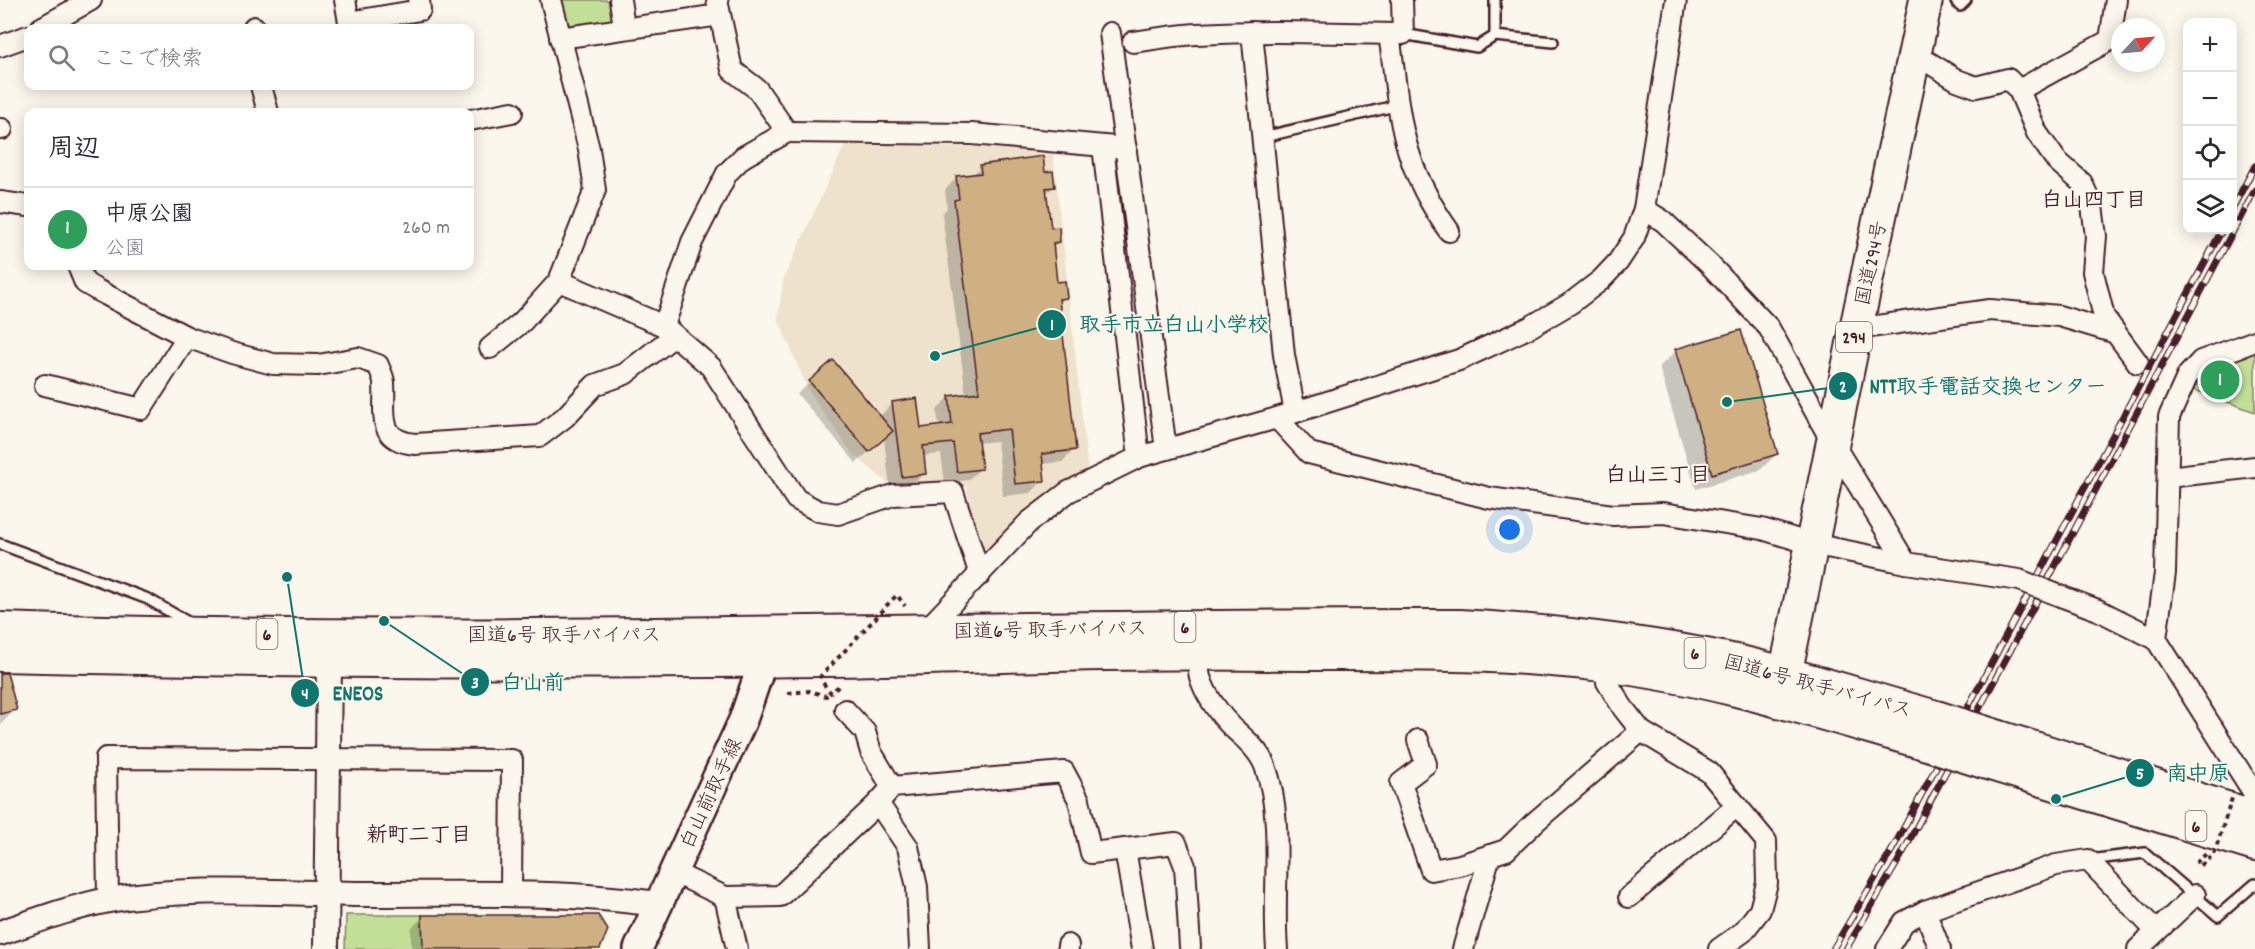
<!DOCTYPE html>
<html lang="ja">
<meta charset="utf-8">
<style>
:root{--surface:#fff;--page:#f2f2f3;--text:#2b2b33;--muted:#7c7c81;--line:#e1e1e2;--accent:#7c3aed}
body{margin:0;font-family:Dekko,"Klee One",sans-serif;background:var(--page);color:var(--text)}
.controls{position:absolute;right:18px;top:18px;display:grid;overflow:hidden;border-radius:12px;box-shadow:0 3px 15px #0003}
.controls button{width:54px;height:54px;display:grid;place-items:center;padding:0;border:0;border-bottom:2px solid var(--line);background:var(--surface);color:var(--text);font:30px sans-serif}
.compass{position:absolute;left:2111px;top:18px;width:54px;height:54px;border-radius:50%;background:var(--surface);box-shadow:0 3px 15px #0003;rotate:64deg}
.you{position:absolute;left:1510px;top:530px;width:21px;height:21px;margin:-15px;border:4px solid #fff;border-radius:50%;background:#1a73e8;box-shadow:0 0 0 9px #1a73e833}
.badge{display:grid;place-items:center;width:39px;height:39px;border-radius:50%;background:var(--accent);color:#fff;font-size:20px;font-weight:700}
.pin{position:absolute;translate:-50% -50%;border:3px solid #fff;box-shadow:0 2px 6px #0006}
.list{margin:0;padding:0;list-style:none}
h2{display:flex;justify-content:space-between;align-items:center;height:78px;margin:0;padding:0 24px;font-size:26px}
h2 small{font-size:20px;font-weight:400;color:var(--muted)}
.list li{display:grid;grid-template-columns:39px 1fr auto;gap:18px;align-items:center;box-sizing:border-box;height:84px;padding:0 24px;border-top:2px solid var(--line)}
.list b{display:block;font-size:22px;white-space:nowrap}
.list p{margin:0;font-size:20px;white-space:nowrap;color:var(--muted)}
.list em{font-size:20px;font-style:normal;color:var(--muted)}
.icon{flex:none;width:33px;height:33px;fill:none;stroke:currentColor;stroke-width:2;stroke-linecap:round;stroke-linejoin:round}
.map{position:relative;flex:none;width:2255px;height:949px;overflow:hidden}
.search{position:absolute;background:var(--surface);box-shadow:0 3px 15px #0003;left:24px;top:24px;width:450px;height:66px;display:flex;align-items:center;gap:15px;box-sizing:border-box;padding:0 21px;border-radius:12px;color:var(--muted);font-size:22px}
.panel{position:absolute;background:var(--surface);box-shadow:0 3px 15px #0003;left:24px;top:108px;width:450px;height:162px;border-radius:12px}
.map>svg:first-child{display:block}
.built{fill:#eee2cc}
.green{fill:#c1df97;stroke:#867f61;stroke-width:1.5}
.shadow{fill:#0003}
.building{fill:#ceb082;stroke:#4a1f2b;stroke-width:1.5}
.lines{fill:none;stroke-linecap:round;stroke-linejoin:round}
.service-casing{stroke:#4a1f2b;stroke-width:14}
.minor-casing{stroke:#4a1f2b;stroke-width:24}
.tertiary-casing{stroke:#4a1f2b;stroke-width:28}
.secondary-casing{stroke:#4a1f2b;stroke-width:32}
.trunk-casing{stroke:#4a1f2b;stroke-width:36}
.path{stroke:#4a1f2b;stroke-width:4;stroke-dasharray:4.5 4.5;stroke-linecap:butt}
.service{stroke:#fbf7ec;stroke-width:9}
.minor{stroke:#fbf7ec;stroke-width:20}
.tertiary{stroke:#fbf7ec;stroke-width:24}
.secondary{stroke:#fbf7ec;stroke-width:27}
.trunk{stroke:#fbf7ec;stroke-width:32}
.rail-casing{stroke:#4a1f2b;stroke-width:7}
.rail{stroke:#fbf7ec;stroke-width:4.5;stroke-dasharray:14;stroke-linecap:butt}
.minor-bridge-casing{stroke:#4a1f2b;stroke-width:24;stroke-linecap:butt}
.trunk-bridge-casing{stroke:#4a1f2b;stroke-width:36;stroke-linecap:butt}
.path-bridge{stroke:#4a1f2b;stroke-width:4;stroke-dasharray:4.5 4.5;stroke-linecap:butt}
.minor-bridge{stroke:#fbf7ec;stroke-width:20}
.trunk-bridge{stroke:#fbf7ec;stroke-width:32}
.labels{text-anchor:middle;stroke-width:4.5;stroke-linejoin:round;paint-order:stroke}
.shield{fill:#fbf7ec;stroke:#7f6065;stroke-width:1.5}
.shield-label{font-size:18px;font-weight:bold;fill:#4a1f2b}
.street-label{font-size:20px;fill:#4a1f2b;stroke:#fbf7ec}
.neighbourhood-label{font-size:21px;font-weight:bold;fill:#4a1f2b;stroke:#fbf7ec}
.leader{fill:none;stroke:#0f766e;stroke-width:2}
.callout-dot{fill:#0f766e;stroke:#fbf7ec;stroke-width:2}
.mark-label{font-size:18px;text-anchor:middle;font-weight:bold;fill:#fff}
.callout-label{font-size:21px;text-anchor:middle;font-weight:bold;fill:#0f766e;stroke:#fbf7ec;stroke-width:4.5;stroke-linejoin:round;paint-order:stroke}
</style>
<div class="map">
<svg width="2255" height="949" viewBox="0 0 2255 949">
<rect width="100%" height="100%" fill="#fbf7ec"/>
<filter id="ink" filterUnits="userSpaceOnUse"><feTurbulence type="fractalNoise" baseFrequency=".0167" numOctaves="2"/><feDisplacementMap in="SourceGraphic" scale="12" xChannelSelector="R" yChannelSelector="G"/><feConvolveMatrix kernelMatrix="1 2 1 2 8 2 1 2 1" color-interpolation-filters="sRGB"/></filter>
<g filter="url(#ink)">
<polygon class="built" points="845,145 1034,148 1053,151 1088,472 1035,509 979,556 966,486 891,486 852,453 810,394 778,319 783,280"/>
<g class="green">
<polygon points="551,0 618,0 624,27 560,38"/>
<polygon points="2255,341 2255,412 2183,386 2188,375"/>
<polygon points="346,915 422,915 423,949 345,949"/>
</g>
<g class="shadow">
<polygon points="981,167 1044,173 1053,187 1046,194 1050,229 1059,242 1052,248 1056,284 1065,297 1058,304 1074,450 1062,462 1041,464 1043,480 1031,493 1003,496 997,441 977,443 981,468 968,480 945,483 941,454 922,456 925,473 912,485 890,488 884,439 856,463 797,394 833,362 879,417 893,403 920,430 939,427 937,410 949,397 966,395 942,214 947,208 945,190 957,177 972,175"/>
<polygon points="1676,351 1777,454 1760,470 1696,489 1659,367"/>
<polygon points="0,688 15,710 0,725"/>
<polygon points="423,916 598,949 411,949 411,929"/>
</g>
<g class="building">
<polygon points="1043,156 1045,172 1053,171 1055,187 1046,188 1051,228 1059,227 1060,242 1053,243 1057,282 1065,281 1067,298 1059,299 1076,450 1042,454 1045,481 1015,484 1009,429 977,433 982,469 957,472 953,443 923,446 926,474 902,477 892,402 917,398 921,428 952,424 949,396 979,392 954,200 959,199 956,176 981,173 980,165"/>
<polygon points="1741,330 1778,454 1712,474 1675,349"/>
<polygon points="833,360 893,431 869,452 809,381"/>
<polygon points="0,673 7,673 17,710 0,714"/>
<polygon points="422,915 598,915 608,930 600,949 423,949"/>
</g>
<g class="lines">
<defs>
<g id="service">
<polyline points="1955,0 1960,6 1966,0"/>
<polyline points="1403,34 1477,47 1495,36 1553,42"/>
<polyline points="1495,36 1495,0"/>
<polyline points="1263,137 1399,105"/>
<polyline points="0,544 148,599 191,624"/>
<polyline points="2089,860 2145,853 2218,916 2255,884"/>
</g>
<g id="minor">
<polyline points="345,0 349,22 420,10 419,0"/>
<polyline points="620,0 624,27"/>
<polyline points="717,0 732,70 757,89 787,132 743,157 727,173 692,242 664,326 711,367 796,499 818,511 838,514 893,495 953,492 980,575"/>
<polyline points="254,27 254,28"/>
<polyline points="41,28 91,0"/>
<polyline points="1252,32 1284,355 1295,412"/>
<polyline points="1110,33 1166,449"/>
<path d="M1389,34C1395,73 1397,116 1409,153C1418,182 1432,207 1449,231"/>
<polyline points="560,38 720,15"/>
<path d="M1133,42C1154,39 1176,35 1197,34C1266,30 1334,33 1403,34L1402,0"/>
<polyline points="0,46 28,36"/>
<polyline points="1915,54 1957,80 1976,87 2008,79 2019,90 2110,40 2116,0"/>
<polyline points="261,86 268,112"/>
<polyline points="2019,90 2037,133 2056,160 2082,183 2092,206 2096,236 2093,272 2104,317 2138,363"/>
<polyline points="470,120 512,112"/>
<polyline points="0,129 2,129"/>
<polyline points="787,132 972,134 1126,148"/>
<polyline points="1103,146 1139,457"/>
<polyline points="0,202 28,206"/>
<polyline points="1644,209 1663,221 1710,265 1769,328 1832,442 1906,563"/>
<path d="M78,266L85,283L97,290L187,337L232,353L273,364L318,365L358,358L378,365C380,371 384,377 384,383C386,412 375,440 415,444L540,436L565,417L595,385L625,374L674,336"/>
<polyline points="559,281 664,326"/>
<polyline points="1856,329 1990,310 2059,316 2116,333"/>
<polyline points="490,348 522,322 559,281 595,190 589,149 551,0"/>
<polyline points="45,385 141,409 187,337"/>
<polyline points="1277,418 1309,453 1489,498 1613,515 1663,513 1762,529 1812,544 1906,563 2019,580"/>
<polyline points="2168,477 2255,467"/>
<polyline points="2063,597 2098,610 2156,639 2255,795"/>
<polyline points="925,631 1029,522 1068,492 1139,457 1277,418 1459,360 1530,327 1571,303 1601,280 1618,262 1634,238 1644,209 1676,0"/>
<polyline points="2156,639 2165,573 2169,417 2188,375 2201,361 2255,341"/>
<path d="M1198,654C1199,661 1198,670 1200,677C1205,694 1219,714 1232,727C1244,738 1259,750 1265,766C1285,819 1272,892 1277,949"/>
<polyline points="1606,665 1607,682 1623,708 1641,731 1709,772 1766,841 1767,883 1760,910 1743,932 1719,949"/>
<polyline points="845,710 865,732 871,752 892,787"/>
<polyline points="1418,740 1426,764 1401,783 1431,870 1460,865 1506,850 1535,822 1641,731"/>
<polyline points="878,803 908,847 917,887 920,949"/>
<polyline points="1125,849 1142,949"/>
<polyline points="673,872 725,897 780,896 878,803 892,787 1064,772 1079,800 1091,853 1176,843 1185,866 1190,947"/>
<polyline points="725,897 737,949"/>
<polyline points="1629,897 1737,806"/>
<polyline points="108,900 106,758 512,760 511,894"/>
<polyline points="1925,911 1940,949"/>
<polyline points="1068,949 1068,945"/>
<polyline points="1463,949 1490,855"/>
<polyline points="1887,949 1904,922 1925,911 2056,865 2088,860 2156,931"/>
<polyline points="2138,949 2195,895"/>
</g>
<g id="tertiary">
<path d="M0,933C35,921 72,907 109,900C196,885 288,894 377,894C471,894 565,891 658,904"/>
<polyline points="326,949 329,661"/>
</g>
<polyline id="secondary" points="638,949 743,720 763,661 766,640"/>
<g id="trunk">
<path d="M0,629C486,646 973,624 1460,626C1550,631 1637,641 1726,659C1797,674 1867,698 1936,717"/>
<path d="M0,655C275,662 550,663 825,660C919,659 1012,655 1106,654C1174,653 1242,654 1310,654C1407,654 1504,653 1601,665C1710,677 1816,712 1921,742"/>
<polyline points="1781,695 1856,329 1926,0"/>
<polyline points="1999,737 2255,817"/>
<polyline points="1984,762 2255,845"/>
</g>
</defs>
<use href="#service" class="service-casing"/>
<use href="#minor" class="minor-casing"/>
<use href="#tertiary" class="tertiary-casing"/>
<use href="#secondary" class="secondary-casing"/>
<use href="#trunk" class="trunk-casing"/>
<g class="path">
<polyline points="886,606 897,595 905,606"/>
<polyline points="823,683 831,693 840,685"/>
<polyline points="788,693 809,691 826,696 831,693"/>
<polyline points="2206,854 2197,862 2200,866 2211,857"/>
</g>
<use href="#service" class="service"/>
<use href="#minor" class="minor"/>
<use href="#tertiary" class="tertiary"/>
<use href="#secondary" class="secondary"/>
<use href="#trunk" class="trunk"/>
<defs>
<g id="rail">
<polyline points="2232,209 2255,166"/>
<polyline points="1833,949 1892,850 2222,230"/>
<polyline points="1846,949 1900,858 2255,190"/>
</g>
</defs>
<use href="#rail" class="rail-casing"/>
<use href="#rail" class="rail"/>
<defs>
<polyline id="minor-bridge" points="2019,580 2063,597"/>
<g id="trunk-bridge">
<polyline points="1936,717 1999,737"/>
<polyline points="1921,742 1984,762"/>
</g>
</defs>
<use href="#minor-bridge" class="minor-bridge-casing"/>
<use href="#trunk-bridge" class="trunk-bridge-casing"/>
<g class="path-bridge">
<polyline points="819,678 886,607"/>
<polyline points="2214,854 2234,792"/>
</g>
<use href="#minor-bridge" class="minor-bridge"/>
<use href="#trunk-bridge" class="trunk-bridge"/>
</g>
</g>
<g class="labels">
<g class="shield">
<rect x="1836" y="322" width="36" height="30" rx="4.5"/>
<rect x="1174.5" y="612" width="21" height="30" rx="4.5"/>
<rect x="256.5" y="619" width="21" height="30" rx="4.5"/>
<rect x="1684.5" y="638" width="21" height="30" rx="4.5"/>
<rect x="2185.5" y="811" width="21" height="30" rx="4.5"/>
</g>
<g class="shield-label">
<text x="1854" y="343">294</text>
<text x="1185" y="633">6</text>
<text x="267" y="640">6</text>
<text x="1695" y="659">6</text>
<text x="2196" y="832">6</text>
</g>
<g class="street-label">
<text transform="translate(1870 263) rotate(-78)" y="7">国道294号</text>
<text transform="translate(1050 629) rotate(-1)" y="7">国道6号 取手バイパス</text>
<text x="564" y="641">国道6号 取手バイパス</text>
<text transform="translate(1818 685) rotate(15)" y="7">国道6号 取手バイパス</text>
<text transform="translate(710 793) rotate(-65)" y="7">白山前取手線</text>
</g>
<g class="neighbourhood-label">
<text x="2094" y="206">白山四丁目</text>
<text x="1658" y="481">白山三丁目</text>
<text x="419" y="841">新町二丁目</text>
</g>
</g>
<path class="leader" d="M935 356L1052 324M1727 402L1843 386M384 621L475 682M287 577L305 693M2056 799L2140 773"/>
<g class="callout-dot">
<circle cx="935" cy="356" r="6"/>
<circle cx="1727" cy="402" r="6"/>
<circle cx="384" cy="621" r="6"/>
<circle cx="287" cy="577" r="6"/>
<circle cx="2056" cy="799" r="6"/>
<circle cx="1052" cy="324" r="15"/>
<circle cx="1843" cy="386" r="15"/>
<circle cx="475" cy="682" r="15"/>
<circle cx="305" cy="693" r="15"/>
<circle cx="2140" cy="773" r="15"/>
</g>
<g class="mark-label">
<text x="1052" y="330">1</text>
<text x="1843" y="392">2</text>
<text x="475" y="688">3</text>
<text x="305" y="699">4</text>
<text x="2140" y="779">5</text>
</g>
<g class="callout-label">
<text x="1174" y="331">取手市立白山小学校</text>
<text x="1988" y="393">NTT取手電話交換センター</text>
<text x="533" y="689">白山前</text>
<text x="358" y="700">ENEOS</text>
<text x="2198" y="780">南中原</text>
</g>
</svg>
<div class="controls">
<button>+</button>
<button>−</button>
<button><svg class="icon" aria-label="locate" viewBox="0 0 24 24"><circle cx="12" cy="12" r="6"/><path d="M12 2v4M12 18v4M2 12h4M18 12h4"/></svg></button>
<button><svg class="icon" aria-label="layers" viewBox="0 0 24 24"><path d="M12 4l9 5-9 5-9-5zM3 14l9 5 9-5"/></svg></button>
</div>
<svg class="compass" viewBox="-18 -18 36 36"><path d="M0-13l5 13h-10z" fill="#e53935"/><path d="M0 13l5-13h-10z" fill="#7c7c81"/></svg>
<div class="you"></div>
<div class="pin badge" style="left:2220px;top:380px;background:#2e9e5b">1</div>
<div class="search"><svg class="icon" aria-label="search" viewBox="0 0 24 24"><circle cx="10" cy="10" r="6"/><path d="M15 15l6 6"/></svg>ここで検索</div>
<section class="panel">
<h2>周辺<small></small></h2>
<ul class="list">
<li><span class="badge" style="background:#2e9e5b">1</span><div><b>中原公園</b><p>公園</p></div><em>260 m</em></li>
</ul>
</section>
</div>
